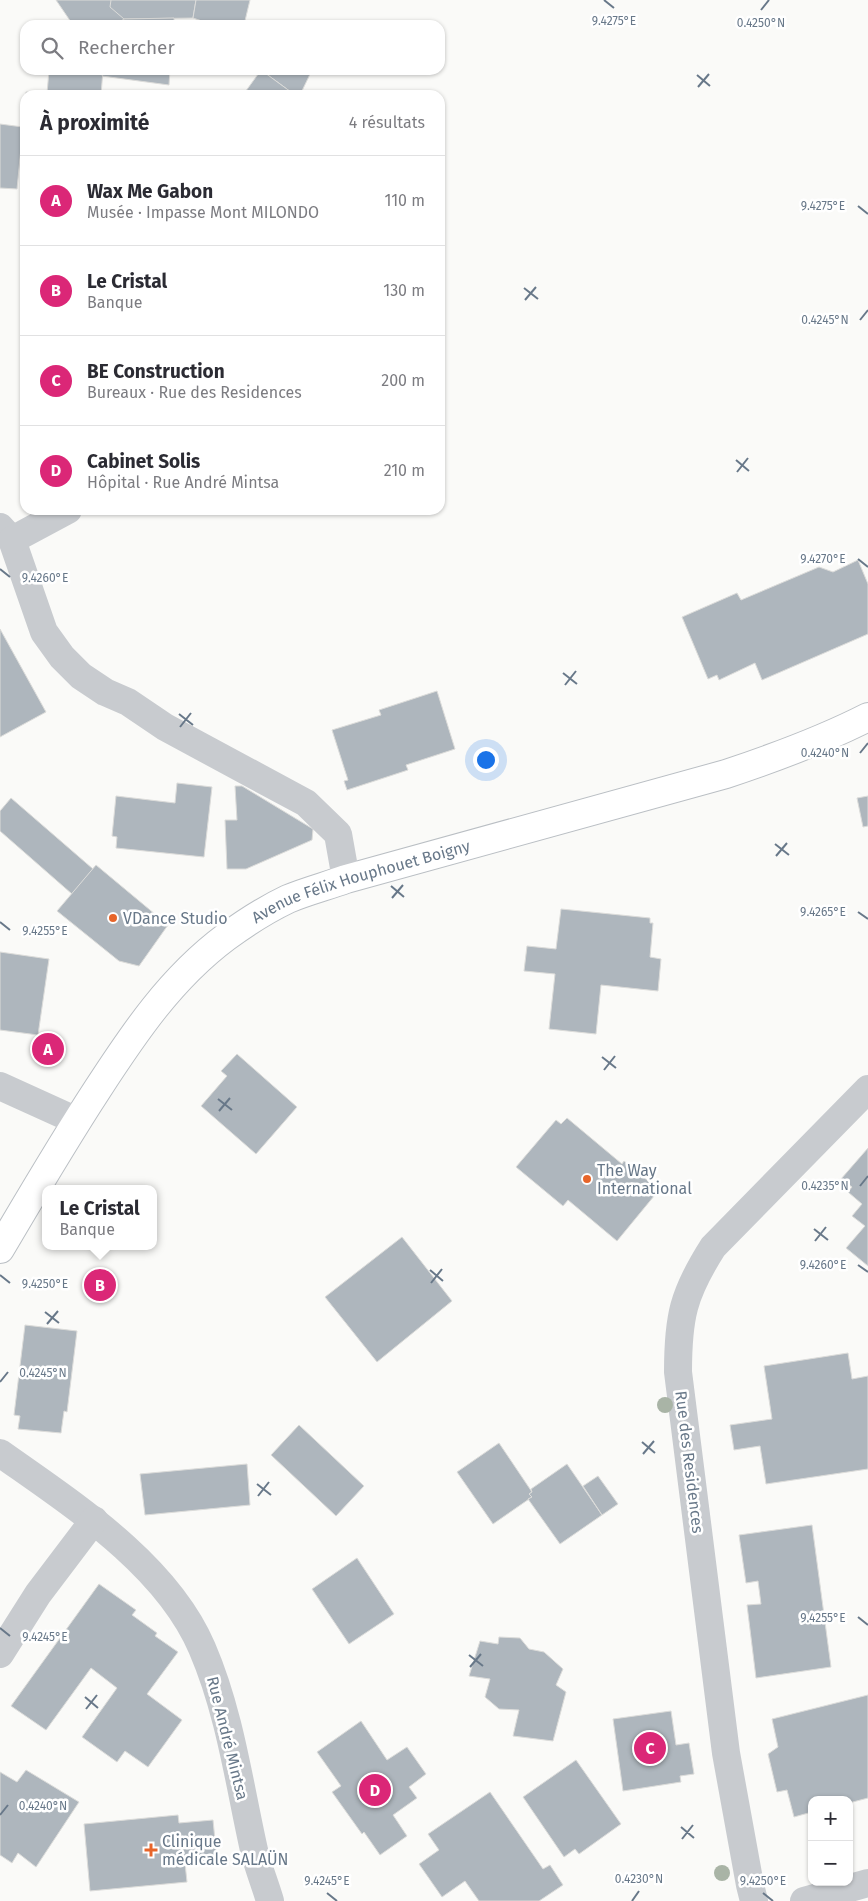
<!DOCTYPE html>
<html lang="fr">
<meta charset="utf-8">
<style>
:root{--surface:#fff;--page:#f7f7f7;--text:#2b2b33;--muted:#7c7c81;--line:#e1e1e2;--accent:#db2777}
body{margin:0;font-family:"Fira Sans",sans-serif;background:var(--page);color:var(--text)}
.controls{position:absolute;right:15px;bottom:15px;display:grid;overflow:hidden;border-radius:10px;box-shadow:0 1px 4px #0004}
.controls button{width:45px;height:45px;display:grid;place-items:center;padding:0;border:0;border-bottom:1px solid var(--line);background:var(--surface);color:var(--text);font:25px sans-serif}
.you{position:absolute;left:485px;top:759px;width:18px;height:18px;margin:-12px;border:4px solid #fff;border-radius:50%;background:#1a73e8;box-shadow:0 0 0 8px #1a73e833}
.badge{display:grid;place-items:center;width:32px;height:32px;border-radius:50%;background:var(--accent);color:#fff;font-size:16px;font-weight:700}
.pin{position:absolute;translate:-50% -50%;border:2px solid #fff;box-shadow:0 1px 5px #0006}
.popup{position:absolute;left:42px;top:1185px;width:115px;height:65px;box-sizing:border-box;display:grid;place-content:center;border-radius:10px;background:var(--surface);filter:drop-shadow(0 1px 4px #0005);font-size:16px;white-space:nowrap;color:var(--muted)}
.popup b{font-size:19px;color:var(--text)}
.popup::after{content:'';position:absolute;left:50%;top:100%;margin-left:-10px;border:10px solid transparent;border-top-color:var(--surface)}
.list{margin:0;padding:0;list-style:none}
h2{display:flex;justify-content:space-between;align-items:center;height:65px;margin:0;padding:0 20px;font-size:21px}
h2 small{font-size:16px;font-weight:400;color:var(--muted)}
.list li{display:grid;grid-template-columns:32px 1fr auto;gap:15px;align-items:center;box-sizing:border-box;height:90px;padding:0 20px;border-top:1px solid var(--line)}
.list b{display:block;font-size:19px;white-space:nowrap}
.list p{margin:0;font-size:16px;white-space:nowrap;color:var(--muted)}
.list em{font-size:16px;font-style:normal;color:var(--muted)}
.icon{flex:none;width:28px;height:28px;fill:none;stroke:currentColor;stroke-width:2;stroke-linecap:round;stroke-linejoin:round}
.map{position:relative;flex:none;width:868px;height:1901px;overflow:hidden}
.search{position:absolute;background:var(--surface);box-shadow:0 1px 4px #0004;left:20px;top:20px;width:425px;height:55px;display:flex;align-items:center;gap:12px;box-sizing:border-box;padding:0 18px;border-radius:15px;color:var(--muted);font-size:19px}
.panel{position:absolute;background:var(--surface);box-shadow:0 1px 4px #0004;left:20px;top:90px;width:425px;height:425px;border-radius:15px}
.map>svg:first-child{display:block}
.building{fill:#aeb6bd;stroke:#dcdcda}
.lines{fill:none;stroke-linecap:round;stroke-linejoin:round}
.secondary-casing{stroke:#babfc4;stroke-width:30}
.minor{stroke:#c8cbcf;stroke-width:28}
.secondary{stroke:#fff;stroke-width:28}
.tree{fill:#a9b4a6}
.ticks{fill:none;stroke:#687889;stroke-width:2}
.poi-dot{fill:#e7652a;stroke:#fff;stroke-width:2}
.labels{text-anchor:middle;stroke-width:5;stroke-linejoin:round;paint-order:stroke}
.street-label{font-size:16px;fill:#687889;stroke:#fff}
.poi-label{font-size:16px;fill:#687889;stroke:#fff;text-anchor:start}
.ticks-label{font-size:12px;text-anchor:middle;fill:#687889;stroke:#fff;stroke-width:5;stroke-linejoin:round;paint-order:stroke}
</style>
<div class="map">
<svg width="868" height="1901" viewBox="0 0 868 1901">
<rect width="100%" height="100%" fill="#fafaf8"/>
<g class="building">
<polygon points="56,0 111,0 124,19 115,25 73,25"/>
<polygon points="111,0 196,0 193,18 124,19 110,7"/>
<polygon points="196,0 250,0 244,25 214,25 193,18"/>
<polygon points="174,18 174,25 121,25 124,19"/>
<polygon points="49,70 103,70 101,95 26,95 26,92 47,94"/>
<polygon points="105,70 170,70 169,85 102,76"/>
<polygon points="261,70 312,70 300,95 295,95"/>
<polygon points="261,70 295,95 243,95"/>
<polygon points="0,124 23,127 17,189 0,188"/>
<polygon points="858,560 868,584 868,634 762,680 755,663 719,680 717,675 708,679 682,617 737,593 741,600 819,567 833,572"/>
<polygon points="0,629 46,712 0,737"/>
<polygon points="437,691 455,749 406,765 408,770 347,790 344,781 348,780 332,730 381,715 379,710"/>
<polygon points="177,783 212,787 204,857 116,848 117,837 112,836 116,796 175,803"/>
<polygon points="235,786 242,786 313,829 312,840 246,869 227,869 225,820 237,820"/>
<polygon points="868,796 868,826 863,827 857,798"/>
<polygon points="11,798 93,869 72,894 0,831 0,811"/>
<polygon points="96,865 168,925 139,966 119,961 57,911"/>
<polygon points="561,909 650,918 650,923 653,923 650,957 661,959 658,991 601,985 596,1034 549,1029 555,974 524,971 527,946 556,949"/>
<polygon points="0,952 49,959 38,1035 0,1030"/>
<polygon points="237,1054 297,1107 256,1154 201,1106 227,1076 221,1071"/>
<polygon points="567,1118 622,1164 624,1161 659,1190 617,1241 568,1200 563,1206 516,1167 556,1120 561,1124"/>
<polygon points="868,1148 868,1266 846,1248 865,1226 852,1216 862,1204 848,1192 852,1187 841,1179"/>
<polygon points="402,1237 452,1301 377,1362 325,1297"/>
<polygon points="25,1325 77,1331 67,1412 64,1411 61,1433 18,1429 20,1416 14,1415"/>
<polygon points="848,1353 852,1379 868,1376 868,1469 766,1484 760,1446 734,1450 730,1425 772,1419 764,1366"/>
<polygon points="299,1425 364,1486 336,1516 271,1455"/>
<polygon points="499,1443 532,1492 529,1494 532,1497 493,1524 457,1472"/>
<polygon points="247,1464 250,1505 145,1515 140,1474"/>
<polygon points="567,1464 602,1515 560,1544 528,1499 532,1497 529,1494 532,1492 531,1489"/>
<polygon points="598,1476 618,1504 602,1515 583,1486"/>
<polygon points="812,1525 831,1667 756,1678 747,1605 761,1604 758,1581 746,1583 739,1535"/>
<polygon points="357,1558 394,1614 349,1644 312,1589"/>
<polygon points="99,1584 136,1610 132,1615 157,1633 155,1636 178,1652 147,1694 182,1720 148,1767 125,1751 117,1762 82,1737 117,1688 91,1668 46,1730 11,1706"/>
<polygon points="499,1637 520,1638 529,1649 544,1652 563,1669 556,1685 566,1692 553,1741 513,1736 519,1710 499,1709 485,1697 490,1679 469,1676 480,1641 498,1644"/>
<polygon points="868,1695 868,1798 849,1803 849,1800 812,1800 812,1812 794,1817 787,1790 777,1792 768,1754 778,1747 772,1719"/>
<polygon points="671,1711 676,1745 689,1743 694,1774 680,1776 681,1782 623,1791 613,1719"/>
<polygon points="361,1721 387,1760 407,1747 426,1774 409,1787 417,1798 393,1815 407,1836 380,1855 364,1832 362,1834 332,1792 341,1786 317,1752"/>
<polygon points="576,1760 621,1824 579,1854 575,1849 564,1857 523,1797"/>
<polygon points="26,1770 79,1802 36,1867 18,1853 12,1863 0,1855 0,1772 17,1782"/>
<polygon points="490,1792 543,1869 550,1865 563,1885 539,1901 479,1901 465,1881 442,1897 419,1864 439,1850 428,1834"/>
<polygon points="178,1815 179,1823 213,1820 217,1860 185,1863 187,1882 90,1891 84,1824"/>
</g>
<g class="lines">
<defs>
<g id="secondary">
<path id="s1" d="M0,1249C32,1195 63,1142 97,1090C134,1033 171,978 226,937C245,923 267,909 288,899C307,891 327,886 346,879L726,774C774,758 823,740 868,717"/>
</g>
</defs>
<use href="#secondary" class="secondary-casing"/>
<g class="minor">
<polyline points="0,527 12,540 44,632 62,657 81,676 105,692 128,702 165,727 306,803 338,834 346,879"/>
<polyline points="12,540 68,510"/>
<polyline points="0,1086 77,1121"/>
<path d="M0,1453C72,1504 166,1564 202,1648C230,1713 239,1783 254,1850C258,1867 265,1884 270,1901"/>
<polyline points="0,1654 38,1594 94,1520"/>
<path d="M754,1901L750,1885L726,1753L678,1372C678,1317 683,1294 713,1247L868,1089"/>
<polyline points="804,1901 868,1883"/>
</g>
<use href="#secondary" class="secondary"/>
</g>
<g class="tree">
<circle cx="665" cy="1405" r="8"/>
<circle cx="722" cy="1873" r="8"/>
</g>
<path class="ticks" d="M604,0L614,8M761,10L769,0M697,75L710,86M698,87L709,74M858,206L868,214M524,288L538,299M525,300L536,287M860,320L868,310M736,460L749,471M737,472L748,458M858,559L868,567M0,569L10,577M563,673L577,684M565,685L576,671M179,714L193,725M180,727L191,713M860,753L868,743M775,844L789,855M776,856L787,843M391,886L404,897M392,898L403,885M858,912L868,919M0,922L10,930M602,1057L616,1068M604,1070L615,1056M218,1099L232,1110M219,1111L230,1098M860,1186L868,1176M814,1229L828,1240M815,1241L826,1227M858,1265L868,1272M430,1270L443,1281M0,1275L10,1283M431,1283L442,1269M45,1312L59,1323M47,1324L58,1311M0,1382L8,1372M642,1442L655,1453M643,1454L654,1441M257,1484L271,1495M258,1496L269,1482M858,1617L868,1625M0,1628L10,1636M469,1655L483,1666M470,1667L481,1654M85,1697L98,1708M86,1709L97,1695M0,1815L8,1805M681,1827L694,1838M682,1839L693,1825M327,1893L337,1901M763,1893L773,1901M632,1901L639,1891"/>
<g class="poi-dot">
<circle cx="113" cy="918" r="5"/>
<circle cx="587" cy="1179" r="5"/>
<path d="M148.5 1842.5h5v5h5v5h-5v5h-5v-5h-5v-5h5z"/>
</g>
<g class="labels">
<g class="street-label">
<text dy="6" stroke="none"><textPath href="#s1" startOffset="535">Avenue Félix Houphouet Boigny</textPath></text>
<text transform="translate(690 1462) rotate(83)" y="6">Rue des Residences</text>
<text transform="translate(228 1738) rotate(76)" y="6">Rue André Mintsa</text>
</g>
<g class="poi-label">
<text x="123" y="924">VDance Studio</text>
<text x="597" y="1176">The Way<tspan x="597" dy="18">International</tspan></text>
<text x="162" y="1847">Clinique<tspan x="162" dy="18">médicale SALAÜN</tspan></text>
</g>
</g>
<g class="ticks-label">
<text x="614" y="25">9.4275°E</text>
<text x="761" y="27">0.4250°N</text>
<text x="823" y="210">9.4275°E</text>
<text x="825" y="324">0.4245°N</text>
<text x="823" y="563">9.4270°E</text>
<text x="45" y="582">9.4260°E</text>
<text x="825" y="757">0.4240°N</text>
<text x="823" y="916">9.4265°E</text>
<text x="45" y="935">9.4255°E</text>
<text x="825" y="1190">0.4235°N</text>
<text x="823" y="1269">9.4260°E</text>
<text x="45" y="1288">9.4250°E</text>
<text x="43" y="1377">0.4245°N</text>
<text x="823" y="1622">9.4255°E</text>
<text x="45" y="1641">9.4245°E</text>
<text x="43" y="1810">0.4240°N</text>
<text x="639" y="1883">0.4230°N</text>
<text x="327" y="1885">9.4245°E</text>
<text x="763" y="1885">9.4250°E</text>
</g>
</svg>
<div class="controls">
<button>+</button>
<button>−</button>
</div>
<div class="you"></div>
<div class="pin badge" style="left:48px;top:1049px">A</div>
<div class="pin badge" style="left:100px;top:1285px">B</div>
<div class="popup"><b>Le Cristal</b>Banque</div>
<div class="pin badge" style="left:650px;top:1748px">C</div>
<div class="pin badge" style="left:375px;top:1790px">D</div>
<div class="search"><svg class="icon" aria-label="search" viewBox="0 0 24 24"><circle cx="10" cy="10" r="6"/><path d="M15 15l6 6"/></svg>Rechercher</div>
<section class="panel">
<h2>À proximité<small>4 résultats</small></h2>
<ul class="list">
<li><span class="badge">A</span><div><b>Wax Me Gabon</b><p>Musée · Impasse Mont MILONDO</p></div><em>110 m</em></li>
<li><span class="badge">B</span><div><b>Le Cristal</b><p>Banque</p></div><em>130 m</em></li>
<li><span class="badge">C</span><div><b>BE Construction</b><p>Bureaux · Rue des Residences</p></div><em>200 m</em></li>
<li><span class="badge">D</span><div><b>Cabinet Solis</b><p>Hôpital · Rue André Mintsa</p></div><em>210 m</em></li>
</ul>
</section>
</div>
